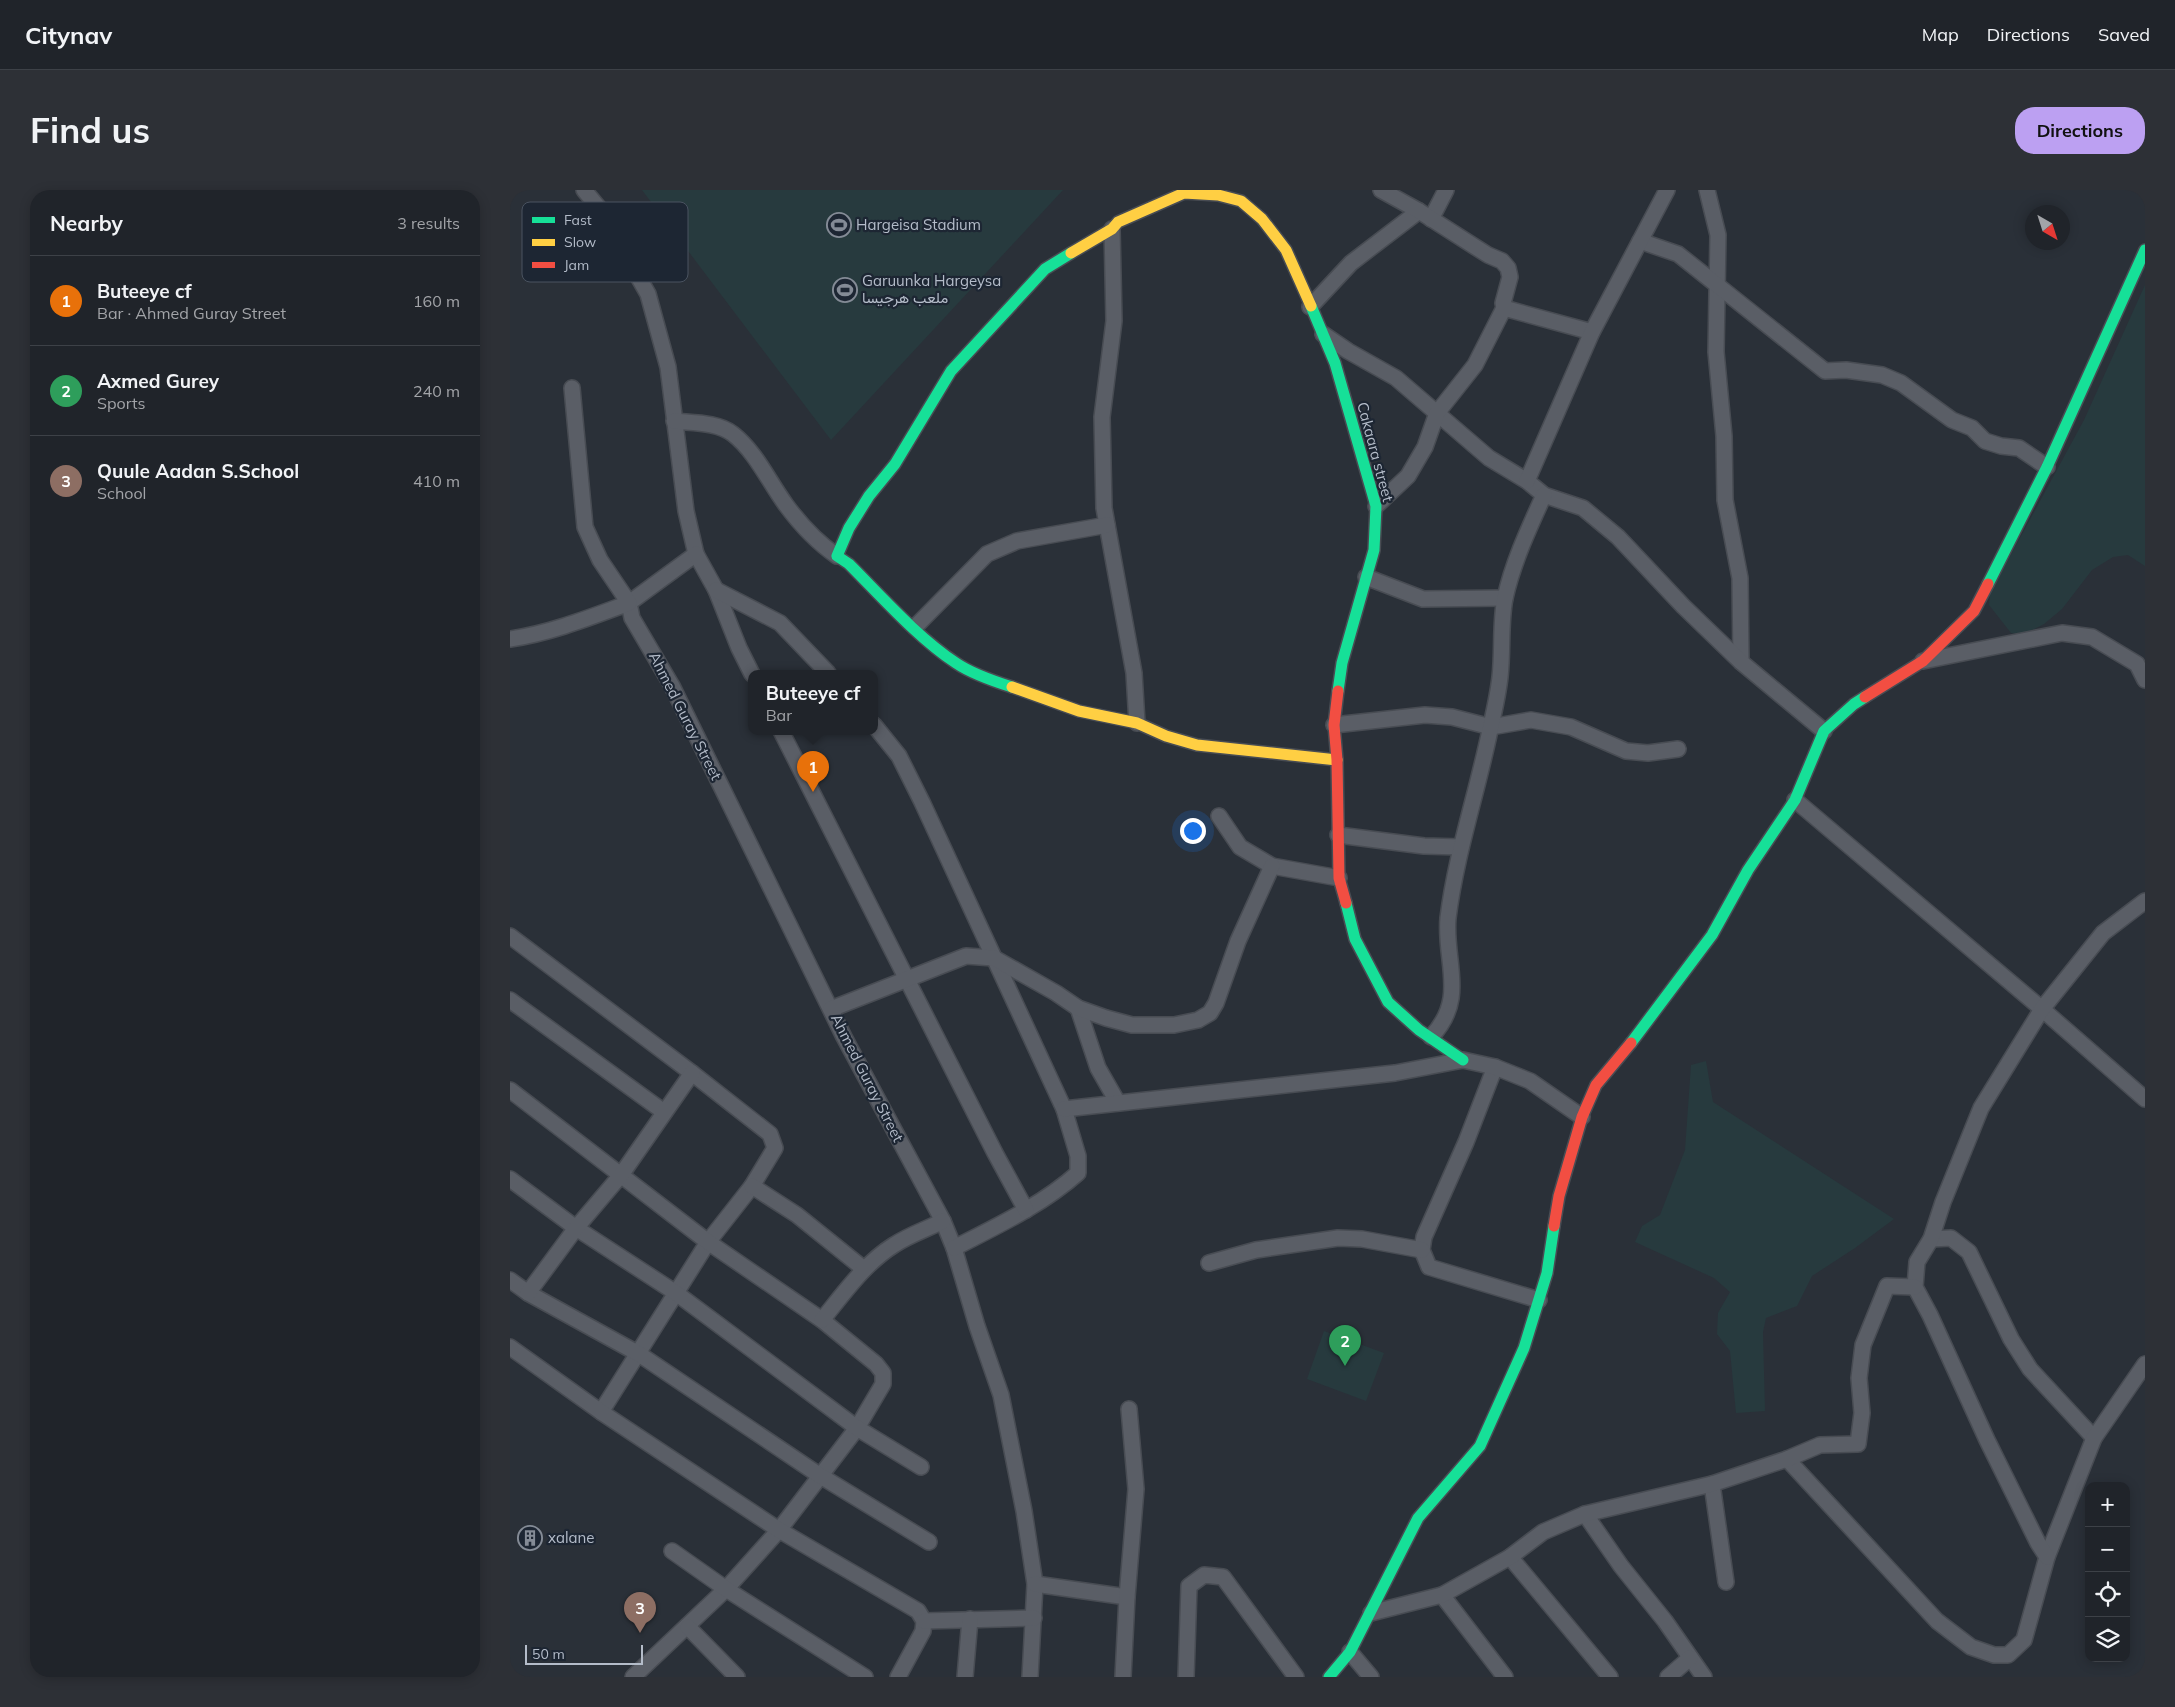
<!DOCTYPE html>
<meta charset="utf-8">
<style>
:root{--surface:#20242a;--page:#2d3036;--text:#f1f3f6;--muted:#a2a4a8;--line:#3d4147;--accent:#bca0f2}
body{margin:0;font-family:Mulish,Vazirmatn,sans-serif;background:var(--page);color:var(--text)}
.controls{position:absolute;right:15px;bottom:15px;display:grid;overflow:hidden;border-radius:10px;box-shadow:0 2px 12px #0003}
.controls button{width:45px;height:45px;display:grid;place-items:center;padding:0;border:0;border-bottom:1px solid var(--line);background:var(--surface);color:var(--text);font:25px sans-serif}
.compass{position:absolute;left:1515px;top:15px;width:45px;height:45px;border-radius:50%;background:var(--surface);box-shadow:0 2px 12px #0003;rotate:141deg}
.scale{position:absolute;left:15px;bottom:12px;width:118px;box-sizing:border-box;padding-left:5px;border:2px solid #b4bcc9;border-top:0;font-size:14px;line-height:18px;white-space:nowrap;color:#b4bcc9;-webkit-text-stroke:4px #1d2633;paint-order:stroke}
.you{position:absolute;left:682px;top:640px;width:18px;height:18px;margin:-12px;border:4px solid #fff;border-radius:50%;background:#1a73e8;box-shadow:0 0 0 8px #1a73e833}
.badge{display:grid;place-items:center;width:32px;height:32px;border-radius:50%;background:var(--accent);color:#fff;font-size:16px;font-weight:700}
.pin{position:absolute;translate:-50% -41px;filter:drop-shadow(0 1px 2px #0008)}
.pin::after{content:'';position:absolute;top:26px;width:18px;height:15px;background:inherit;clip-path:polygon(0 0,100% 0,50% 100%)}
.popup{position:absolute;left:238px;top:480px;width:130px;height:65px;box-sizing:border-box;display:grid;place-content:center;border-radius:10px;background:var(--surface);filter:drop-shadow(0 1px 4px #0005);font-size:16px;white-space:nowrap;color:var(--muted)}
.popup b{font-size:19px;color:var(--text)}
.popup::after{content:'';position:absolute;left:50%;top:100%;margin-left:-10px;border:10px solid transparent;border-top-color:var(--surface)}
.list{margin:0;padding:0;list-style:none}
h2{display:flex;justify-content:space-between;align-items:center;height:65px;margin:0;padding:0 20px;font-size:21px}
h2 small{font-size:16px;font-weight:400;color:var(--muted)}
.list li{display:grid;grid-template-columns:32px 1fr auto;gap:15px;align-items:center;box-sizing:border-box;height:90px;padding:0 20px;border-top:1px solid var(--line)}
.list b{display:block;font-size:19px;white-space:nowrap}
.list p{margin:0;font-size:16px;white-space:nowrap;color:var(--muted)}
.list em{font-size:16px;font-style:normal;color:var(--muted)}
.icon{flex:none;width:28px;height:28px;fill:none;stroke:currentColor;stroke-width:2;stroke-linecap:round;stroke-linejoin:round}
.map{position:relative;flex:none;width:1635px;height:1487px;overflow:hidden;border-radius:20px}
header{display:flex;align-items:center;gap:30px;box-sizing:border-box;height:70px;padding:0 25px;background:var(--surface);border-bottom:1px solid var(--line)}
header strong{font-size:24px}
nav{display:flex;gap:28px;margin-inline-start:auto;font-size:18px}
.intro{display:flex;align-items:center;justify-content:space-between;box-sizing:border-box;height:120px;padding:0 30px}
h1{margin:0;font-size:35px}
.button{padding:12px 22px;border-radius:20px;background:var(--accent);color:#111;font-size:18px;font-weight:700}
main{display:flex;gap:30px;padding:0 30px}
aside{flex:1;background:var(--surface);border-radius:20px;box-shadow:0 2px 12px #0003}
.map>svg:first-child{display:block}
.green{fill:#273a3e}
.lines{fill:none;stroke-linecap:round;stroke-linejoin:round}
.street-casing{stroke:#484c53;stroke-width:18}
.fast-casing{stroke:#484c53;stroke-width:14}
.slow-casing{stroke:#484c53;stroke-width:14}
.jam-casing{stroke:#484c53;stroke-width:14}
.street{stroke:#5a5e66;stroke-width:15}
.fast{stroke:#16e098;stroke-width:11}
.slow{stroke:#ffcf43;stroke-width:11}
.jam{stroke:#f24e42;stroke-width:11}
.labels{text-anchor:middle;stroke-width:4.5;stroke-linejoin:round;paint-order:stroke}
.poi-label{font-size:15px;fill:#b4bcc9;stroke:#1d2633;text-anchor:start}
.street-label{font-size:15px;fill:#b4bcc9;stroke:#1d2633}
.key{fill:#1d2633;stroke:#4a5360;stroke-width:1}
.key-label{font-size:14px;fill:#b4bcc9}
</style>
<header>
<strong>Citynav</strong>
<nav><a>Map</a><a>Directions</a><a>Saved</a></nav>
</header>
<div class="intro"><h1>Find us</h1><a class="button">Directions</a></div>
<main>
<aside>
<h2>Nearby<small>3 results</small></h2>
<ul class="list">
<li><span class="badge" style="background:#e8710a">1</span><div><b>Buteeye cf</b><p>Bar · Ahmed Guray Street</p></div><em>160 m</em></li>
<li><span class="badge" style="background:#2e9e5b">2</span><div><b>Axmed Gurey</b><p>Sports</p></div><em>240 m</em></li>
<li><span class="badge" style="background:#8d6e63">3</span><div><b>Quule Aadan S.School</b><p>School</p></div><em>410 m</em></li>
</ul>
</aside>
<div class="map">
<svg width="1635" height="1487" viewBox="0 0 1635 1487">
<rect width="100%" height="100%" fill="#2a3038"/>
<g class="green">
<polygon points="132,0 553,0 321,250"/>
<polygon points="1635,95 1635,376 1618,365 1603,367 1582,380 1552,419 1534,434 1513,445 1501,443 1479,415 1480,403 1574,230"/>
<polygon points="1196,871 1203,912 1384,1029 1345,1058 1302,1086 1287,1116 1256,1128 1253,1142 1255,1221 1226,1223 1220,1161 1207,1144 1208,1123 1220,1102 1204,1088 1125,1052 1132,1036 1150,1025 1175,960 1181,875"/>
<polygon points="814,1141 874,1163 856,1211 797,1189"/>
</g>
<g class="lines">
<defs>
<g id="street">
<polyline points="74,0 89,18 138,104 158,177 176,321 186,364 119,413 122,428 162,496 334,847 433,1031 444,1058 467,1136 491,1205 514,1321 525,1394 520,1487"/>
<polyline points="1197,0 1208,45 1206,162 1214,246 1215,310 1230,388 1231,472"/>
<polyline points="921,29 936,0"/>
<polyline points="602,39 604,131 592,227 594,318 624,483 627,533"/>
<polyline points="1130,51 1168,64 1315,181 1336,180 1372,185 1391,193 1442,230 1462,238 1475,251 1491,256 1509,258 1537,277"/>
<polyline points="800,117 841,73 909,21"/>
<polyline points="994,118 1082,142"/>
<polyline points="813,144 838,161 886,188 979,268 1017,291 1034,305 1073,318 1108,347 1173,416 1231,472 1314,541"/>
<path d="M164,231C183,233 208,232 223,244C246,262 259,292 276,315C290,334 308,353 327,366"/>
<polyline points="1017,291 1082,142 1157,0"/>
<polyline points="866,316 898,286 915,257 927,223 965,175 994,118 993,113 1000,87 998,78 992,71 978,65 909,21 871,0"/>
<polyline points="186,364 206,400 229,458 242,484"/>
<polyline points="856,387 913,409 995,408"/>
<polyline points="206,400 270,433 318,483"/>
<polyline points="405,437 477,364 507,351 597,335"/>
<path d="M0,449C41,443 81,427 119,413L90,370L75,337L62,198"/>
<polyline points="1413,471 1552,443 1582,447 1627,474 1635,490"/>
<path d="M364,535L389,566L412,612L554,919L568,966V983C532,1015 487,1036 444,1058"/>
<polyline points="824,535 915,525 942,527 981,537 1021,530 1061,537 1116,561 1138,563 1168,559"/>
<polyline points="271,541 485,963 516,1020"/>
<polyline points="1285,610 1532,819 1635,909"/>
<polyline points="709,626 730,657 762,676 829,688"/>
<polyline points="828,645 914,656 951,657"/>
<polyline points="0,746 182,883 260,944 265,958 242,996 198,1052 91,1222"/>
<polyline points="0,810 154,922"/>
<polyline points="568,818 588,878 608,913"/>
<polyline points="321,819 456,766 484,768 546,803 568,818 596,828 622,835 664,835 688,830 700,823 706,813 728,751 762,676"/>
<path d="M921,847C958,808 934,772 938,728C946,664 967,603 980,540C984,522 988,505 990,487C993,461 990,434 995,408C1003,372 1019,338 1034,305"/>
<polyline points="985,877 956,952 914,1047 912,1060 919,1077 1029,1110"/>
<polyline points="0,900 198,1052 312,1130 366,1174 373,1183 373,1194 347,1238 269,1340 216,1399 123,1487"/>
<polyline points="554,919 885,883 953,870 985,877 1020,891 1072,927"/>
<polyline points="0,989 66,1038 166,1103 347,1238 411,1277"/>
<polyline points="242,996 287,1025 354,1079"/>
<polyline points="1421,1049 1441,1048 1459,1062 1501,1149 1520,1179 1584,1248"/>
<polyline points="699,1073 746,1060 828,1048 852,1049 912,1060"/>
<polyline points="0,1090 18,1103 129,1164 309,1285 419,1352"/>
<polyline points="18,1103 66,1038 111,985 182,883"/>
<path d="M312,1130C334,1103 355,1073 384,1055C399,1045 417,1039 433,1031"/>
<polyline points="0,1157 91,1222 269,1340 408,1421 414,1431 413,1441 388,1487"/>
<polyline points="1277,1269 1427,1431 1461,1457 1484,1465 1498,1465 1514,1450 1537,1367 1584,1248 1635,1174"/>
<polyline points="1202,1294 1216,1392"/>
<polyline points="1075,1324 1111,1376 1155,1431 1194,1487"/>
<polyline points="162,1361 216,1399 355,1487"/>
<polyline points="1000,1367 1100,1487"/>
<polyline points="1537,1367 1528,1353 1477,1250 1420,1125 1405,1097 1407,1072 1421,1049 1433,1012 1471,918 1532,819 1593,743 1635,711"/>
<polyline points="525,1394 617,1407"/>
<polyline points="932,1405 995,1487"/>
<polyline points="861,1423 932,1405 1000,1367 1033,1342 1075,1324 1202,1294 1277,1269 1310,1255 1348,1254 1352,1223 1349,1188 1353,1155 1377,1096 1405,1097"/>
<polyline points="414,1431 524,1428"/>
<polyline points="178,1437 227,1487"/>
<polyline points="840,1462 861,1487"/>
<polyline points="455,1487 460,1429"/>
<polyline points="613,1487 617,1407 626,1299 619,1219"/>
<polyline points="676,1487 679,1396 694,1385 713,1387 786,1487"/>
<polyline points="1158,1487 1180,1468"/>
</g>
<g id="fast">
<polyline points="801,116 825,173 866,316 864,360 832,473 828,501"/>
<polyline points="1478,394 1537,277 1635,60"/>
<path d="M502,497C483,491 462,484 446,473C408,448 371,406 339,374L327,366L339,338L359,306L385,274L441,181L535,79L561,63"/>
<polyline points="836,713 845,749 878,812 909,840 953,870"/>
<polyline points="1121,853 1202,745 1238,680 1285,610 1314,541 1344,514 1355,507"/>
<polyline points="819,1487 840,1462 908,1328 970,1256 1014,1158 1037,1083 1044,1036"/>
</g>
<g id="slow">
<polyline points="561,63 602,39 608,32 674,3 708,5 731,11 752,29 776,60 801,116"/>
<polyline points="502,497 569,521 627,533 656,546 687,555 827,570"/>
</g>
<g id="jam">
<polyline points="828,501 824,535 827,570 829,688 836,713"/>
<polyline points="1355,507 1413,471 1464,421 1478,394"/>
<polyline points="1044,1036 1049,1006 1072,927 1086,895 1121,853"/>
</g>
</defs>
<use href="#street" class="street-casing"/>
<use href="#fast" class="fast-casing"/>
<use href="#slow" class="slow-casing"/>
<use href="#jam" class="jam-casing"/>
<use href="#street" class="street"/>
<use href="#fast" class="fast"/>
<use href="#slow" class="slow"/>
<use href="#jam" class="jam"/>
</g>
<defs>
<symbol id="stadium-ring" viewBox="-11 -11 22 22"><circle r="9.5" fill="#1d2633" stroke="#848b96" stroke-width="1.5"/><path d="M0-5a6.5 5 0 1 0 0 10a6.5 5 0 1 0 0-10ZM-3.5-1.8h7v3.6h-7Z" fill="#848b96"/></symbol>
<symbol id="building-ring" viewBox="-11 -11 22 22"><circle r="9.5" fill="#1d2633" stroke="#848b96" stroke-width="1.5"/><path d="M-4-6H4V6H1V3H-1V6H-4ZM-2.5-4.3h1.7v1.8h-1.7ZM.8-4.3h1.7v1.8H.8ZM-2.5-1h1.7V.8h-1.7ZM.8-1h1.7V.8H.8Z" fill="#848b96"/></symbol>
</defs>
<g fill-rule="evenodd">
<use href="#stadium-ring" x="315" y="21" width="28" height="28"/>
<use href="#stadium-ring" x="321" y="86" width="28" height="28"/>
<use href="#building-ring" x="6" y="1334" width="28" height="28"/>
</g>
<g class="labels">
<g class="poi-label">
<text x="346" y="40">Hargeisa Stadium</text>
<text x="352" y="96">Garuunka Hargeysa<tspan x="352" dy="17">ملعب هرجيسا</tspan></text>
<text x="38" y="1353">xalane</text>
</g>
<g class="street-label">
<text transform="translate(865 262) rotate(75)" y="5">Cakaara street</text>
<text transform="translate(175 526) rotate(63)" y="5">Ahmed Guray Street</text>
<text transform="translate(357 888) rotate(63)" y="5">Ahmed Guray Street</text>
</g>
</g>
<rect x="12" y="12" width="166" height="80" rx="8" class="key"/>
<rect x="22" y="27" width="23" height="6" fill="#16e098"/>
<rect x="22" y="49" width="23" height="7" fill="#ffcf43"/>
<rect x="22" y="72" width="23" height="6" fill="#f24e42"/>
<g class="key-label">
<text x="54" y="35">Fast</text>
<text x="54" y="57">Slow</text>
<text x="54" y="80">Jam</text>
</g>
</svg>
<div class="controls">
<button>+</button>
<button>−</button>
<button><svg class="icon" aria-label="locate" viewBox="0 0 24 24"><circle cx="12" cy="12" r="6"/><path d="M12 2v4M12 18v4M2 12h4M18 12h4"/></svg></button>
<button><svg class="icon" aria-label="layers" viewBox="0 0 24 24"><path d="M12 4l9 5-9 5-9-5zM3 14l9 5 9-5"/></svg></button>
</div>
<svg class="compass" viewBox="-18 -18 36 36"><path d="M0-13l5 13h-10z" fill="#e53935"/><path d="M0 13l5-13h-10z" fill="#a2a4a8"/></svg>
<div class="scale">50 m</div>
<div class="you"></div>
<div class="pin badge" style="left:303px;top:602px;background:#e8710a">1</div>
<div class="popup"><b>Buteeye cf</b>Bar</div>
<div class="pin badge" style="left:835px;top:1176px;background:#2e9e5b">2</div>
<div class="pin badge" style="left:130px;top:1443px;background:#8d6e63">3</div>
</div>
</main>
